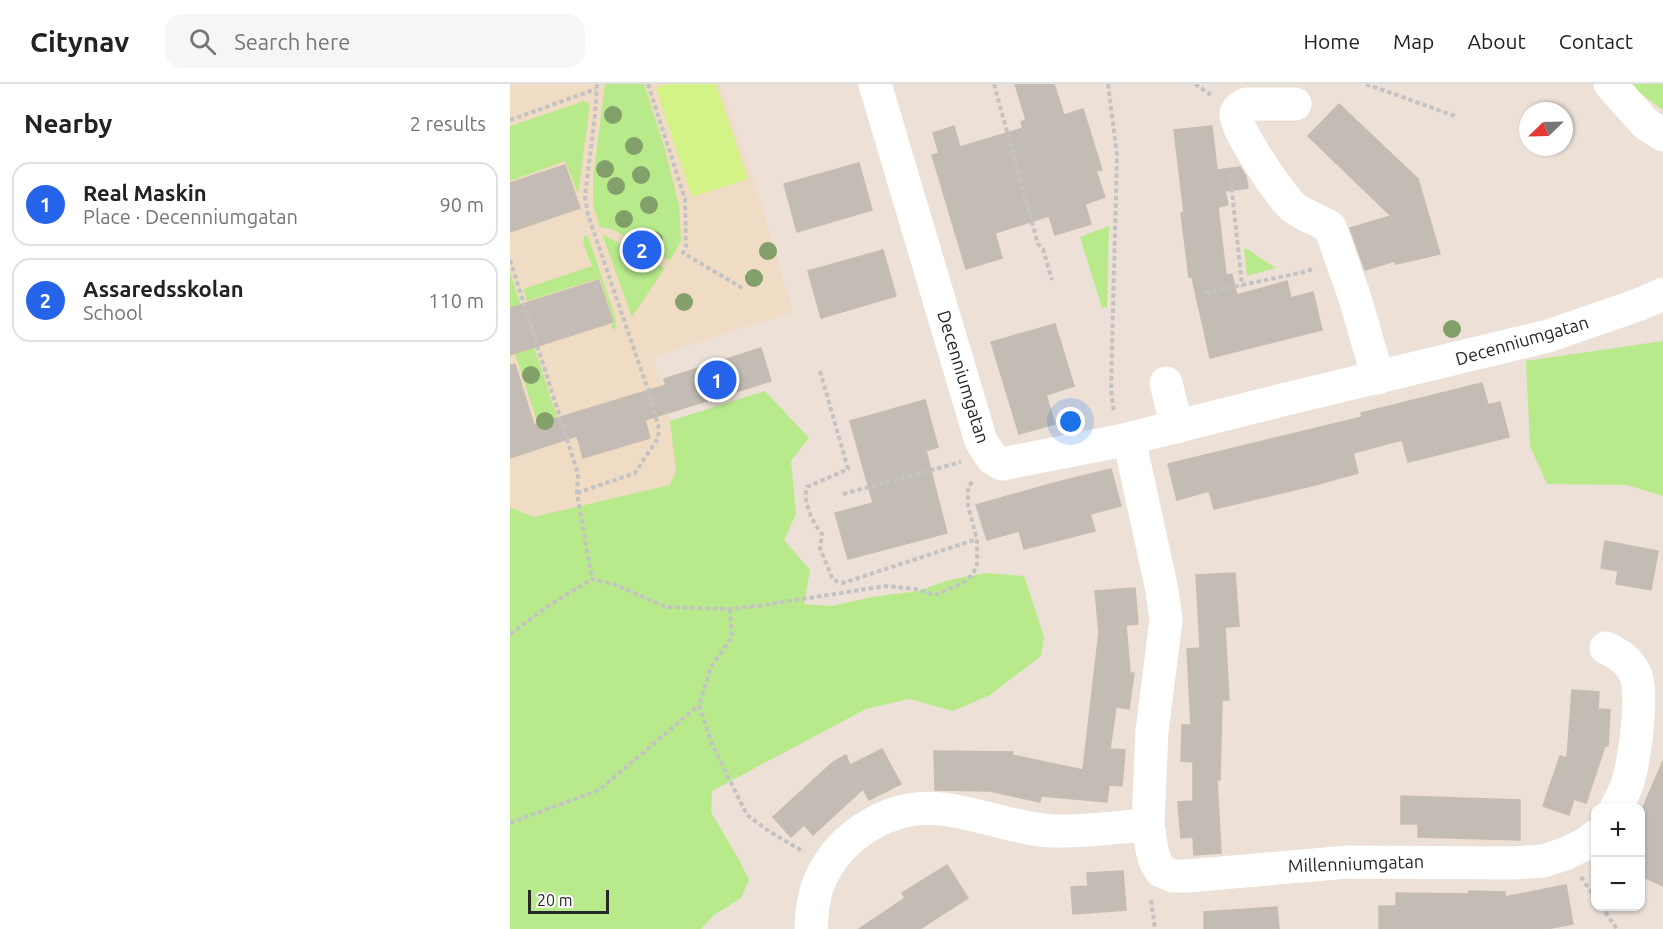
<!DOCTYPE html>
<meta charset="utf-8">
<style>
:root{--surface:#fff;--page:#f6f6f6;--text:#222;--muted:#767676;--line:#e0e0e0;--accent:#2563eb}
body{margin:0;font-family:Ubuntu,sans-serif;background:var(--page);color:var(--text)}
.controls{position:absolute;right:18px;bottom:18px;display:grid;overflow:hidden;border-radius:12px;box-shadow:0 2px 4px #0004}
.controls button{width:54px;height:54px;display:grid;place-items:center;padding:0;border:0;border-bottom:2px solid var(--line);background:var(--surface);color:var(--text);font:30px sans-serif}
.compass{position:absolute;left:1009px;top:18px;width:54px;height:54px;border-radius:50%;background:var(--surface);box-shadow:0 2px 4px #0004;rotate:247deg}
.scale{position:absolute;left:18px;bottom:15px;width:81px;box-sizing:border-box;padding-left:6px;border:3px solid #282828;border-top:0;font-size:16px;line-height:21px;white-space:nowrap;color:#282828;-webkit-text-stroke:4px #fff;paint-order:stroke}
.you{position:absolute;left:561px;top:338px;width:21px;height:21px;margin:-15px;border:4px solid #fff;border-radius:50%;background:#1a73e8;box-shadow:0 0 0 9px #1a73e833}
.badge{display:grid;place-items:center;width:39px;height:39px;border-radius:50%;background:var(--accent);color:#fff;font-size:20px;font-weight:700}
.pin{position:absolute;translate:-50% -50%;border:3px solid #fff;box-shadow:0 2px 6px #0006}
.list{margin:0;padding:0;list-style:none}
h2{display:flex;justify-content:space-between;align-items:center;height:78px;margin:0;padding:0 24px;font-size:26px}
h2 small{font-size:20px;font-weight:400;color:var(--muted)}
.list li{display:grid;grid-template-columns:39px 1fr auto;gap:18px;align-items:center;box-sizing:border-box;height:84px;margin:0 12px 12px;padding:0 12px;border:2px solid var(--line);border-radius:18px}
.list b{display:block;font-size:22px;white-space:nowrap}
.list p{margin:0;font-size:20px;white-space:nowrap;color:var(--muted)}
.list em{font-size:20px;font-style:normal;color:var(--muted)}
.icon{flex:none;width:33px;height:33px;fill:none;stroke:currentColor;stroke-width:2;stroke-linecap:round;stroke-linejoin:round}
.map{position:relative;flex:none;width:1153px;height:845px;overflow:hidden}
header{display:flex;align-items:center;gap:36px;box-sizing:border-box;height:84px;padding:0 30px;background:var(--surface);border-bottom:2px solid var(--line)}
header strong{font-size:28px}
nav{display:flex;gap:33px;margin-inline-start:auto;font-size:21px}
.search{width:420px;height:54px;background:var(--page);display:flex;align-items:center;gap:15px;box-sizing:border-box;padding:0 21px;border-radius:18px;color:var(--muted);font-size:22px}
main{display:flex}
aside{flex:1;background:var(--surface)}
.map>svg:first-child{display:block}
.education{fill:#f0dcc4}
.green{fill:#b8ea8c}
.pitch{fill:#d3f386}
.building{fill:#c3bcb4;stroke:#c7bcb1;stroke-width:1.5}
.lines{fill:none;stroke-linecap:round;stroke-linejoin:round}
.path{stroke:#c3c3c3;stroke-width:4;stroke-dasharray:4.5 3;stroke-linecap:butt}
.minor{stroke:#fff;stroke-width:33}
.tree{fill:#84a06a}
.labels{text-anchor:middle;stroke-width:4.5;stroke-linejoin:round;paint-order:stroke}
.street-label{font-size:18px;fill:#282828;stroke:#fff}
</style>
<header>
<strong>Citynav</strong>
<div class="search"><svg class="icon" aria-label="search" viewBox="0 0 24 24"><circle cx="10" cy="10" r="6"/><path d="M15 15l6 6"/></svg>Search here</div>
<nav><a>Home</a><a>Map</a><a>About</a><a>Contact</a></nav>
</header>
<main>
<aside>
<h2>Nearby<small>2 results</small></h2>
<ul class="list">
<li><span class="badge">1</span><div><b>Real Maskin</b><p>Place · Decenniumgatan</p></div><em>90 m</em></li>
<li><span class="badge">2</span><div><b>Assaredsskolan</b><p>School</p></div><em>110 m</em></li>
</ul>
</aside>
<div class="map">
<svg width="1153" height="845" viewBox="0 0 1153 845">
<rect width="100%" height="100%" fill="#ece0d7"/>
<polygon class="education" points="0,0 210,0 246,103 283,228 143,273 160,337 166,387 161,401 23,433 0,423"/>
<g class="green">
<polygon points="95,0 134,0 154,62 169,121 171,157 160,177 102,145 90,143 83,121 83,94"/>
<polygon points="1120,0 1153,0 1153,26 1122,3"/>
<polygon points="74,17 80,20 68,110 55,77 0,97 0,42"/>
<polygon points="599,142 597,223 592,224 570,153"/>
<polygon points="92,150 155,184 122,233 119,225"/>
<polygon points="74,152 77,152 79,155 106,235 106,242 104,247 101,241 104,239 90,194 17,217 13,205 82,182 73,159"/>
<polygon points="734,165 737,165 766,184 737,192"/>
<polygon points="0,188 54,355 35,362 0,254"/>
<polygon points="1153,257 1153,412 1117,401 1037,400 1020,362 1016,277"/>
<polygon points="255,307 299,354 281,377 286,430 274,456 300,486 294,520 322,522 362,513 408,507 439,496 475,489 514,492 534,553 531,572 480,611 443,627 399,615 356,625 202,707 201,728 228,774 239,796 231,814 204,831 191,845 0,845 0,423 23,433 160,401 166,387 160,337"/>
</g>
<polygon class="pitch" points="157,0 206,0 238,95 182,113 146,4"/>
<g class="building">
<polygon points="505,0 544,0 554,31 573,25 592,86 586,87 595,113 575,120 581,140 545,151 539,132 485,149 492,174 456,185 422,71 429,69 423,49 444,42 450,63 513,44 511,38 516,36"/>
<polygon points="829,20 908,95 930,170 886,180 885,177 855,186 840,144 881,132 798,52"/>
<polygon points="702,42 707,86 730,83 736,92 738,104 715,107 718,121 708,123 716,191 722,190 727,211 777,197 781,214 803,208 812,246 700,274 682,193 679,193 671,129 674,129 664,46"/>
<polygon points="349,79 362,126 287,148 274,100"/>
<polygon points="55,81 70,124 0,148 0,99"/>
<polygon points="373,166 386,212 311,234 298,187"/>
<polygon points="89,196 103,238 0,271 0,224"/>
<polygon points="545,240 564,302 536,311 545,340 509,350 481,258"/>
<polygon points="251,264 261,297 135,336 140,354 73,374 67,352 0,374 0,281 5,280 24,341 156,301 154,295"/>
<polygon points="972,299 978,321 990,318 999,353 898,378 892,356 843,369 848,389 805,401 704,425 699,407 667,416 658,380 852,333 851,329"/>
<polygon points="415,316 428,363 416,367 437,449 338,475 325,429 363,419 340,337"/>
<polygon points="601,385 611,422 580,430 585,447 514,465 509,447 477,456 466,421 544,399"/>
<polygon points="1095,457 1148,467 1141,506 1106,500 1108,487 1091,484"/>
<polygon points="725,489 729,542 715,543 719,616 712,616 710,696 707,696 711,769 684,771 683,753 671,754 668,718 683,717 683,678 671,677 672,641 681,641 677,565 690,564 686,491"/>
<polygon points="625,504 628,540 616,541 620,589 624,589 619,625 606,623 600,665 615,666 612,702 599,701 597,718 531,712 530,718 480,707 425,706 424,667 503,668 502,671 573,686 589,548 585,507"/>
<polygon points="1062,606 1089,608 1088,625 1100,626 1098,662 1095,662 1076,719 1064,715 1059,731 1033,722 1050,672 1057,674"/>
<polygon points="372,665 391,700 359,716 353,705 303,751 294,741 281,753 263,733 323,678 336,671 340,681"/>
<polygon points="1153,677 1153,802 1131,792 1131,728"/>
<polygon points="891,712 1010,716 1010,756 908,753 908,740 891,740"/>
<polygon points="437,781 458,814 410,845 349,845 395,814 392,809"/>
<polygon points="613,787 616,826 563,830 561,803 578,802 577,789"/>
<polygon points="1056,801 1063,840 1036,845 869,845 869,822 886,822 886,809 959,810 959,807 995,808 995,813"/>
<polygon points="767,823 769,845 694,845 694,828"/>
</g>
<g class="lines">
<g class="path">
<polyline points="138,0 175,115 176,162 173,169 234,205"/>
<polyline points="484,0 528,160 533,165 542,196"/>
<polyline points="598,0 607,71 601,306 604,329"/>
<polyline points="685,0 701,11"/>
<polyline points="856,0 945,32"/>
<polyline points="0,36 86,5"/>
<polyline points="720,89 732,201 794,188 805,184"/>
<polyline points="0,176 68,390 67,409 82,495"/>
<polyline points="695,209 732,201"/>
<path d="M310,287L338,385L297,403C292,417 303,439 312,450L310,464L323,496L333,499L467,455"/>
<polyline points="67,409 125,389 148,354 149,345 138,306 78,131 75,112 85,31 87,0"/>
<polyline points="333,410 451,378"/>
<polyline points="220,525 222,553 201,583 189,621 202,660 237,731 260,748 294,768"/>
<polyline points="0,550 40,521 82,495 106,501 156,523 220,525 247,522 376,502 405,505 425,511 453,499 463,490 467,480 467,455 458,422 458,403 464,396"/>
<polyline points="0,739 89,706 189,621"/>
<polyline points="1071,793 1086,815"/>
<polyline points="641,816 645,845"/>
<polyline points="1091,822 1107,845"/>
</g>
<g class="minor">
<polyline points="365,0 471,357 482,374 492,380 609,357 768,317 1038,252 1128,221 1153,210"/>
<polyline points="1100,0 1136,40 1153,51"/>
<path d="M785,20H736C732,22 727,25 726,29C722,41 772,114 783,123C793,131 808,136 820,143L845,214L868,294"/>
<polyline points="656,299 667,343"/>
<polyline points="619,355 652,506 656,536 642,647 638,741 642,766 645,777 651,787 663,792 677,792 838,778 1003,779 1033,777 1055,770 1075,760 1086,752"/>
<path d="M1096,564C1109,570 1120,577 1126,592C1133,612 1125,672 1119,694C1117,704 1111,714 1106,724"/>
<path d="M301,845C302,828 303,812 310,796C330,751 381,719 431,725C469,729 505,745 543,747C574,748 607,743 638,741"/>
</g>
</g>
<g class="tree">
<circle cx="103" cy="31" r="9"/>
<circle cx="124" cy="62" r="9"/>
<circle cx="95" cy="85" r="9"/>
<circle cx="131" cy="91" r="9"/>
<circle cx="106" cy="102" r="9"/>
<circle cx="139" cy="121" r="9"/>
<circle cx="114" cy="135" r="9"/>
<circle cx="144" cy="156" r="9"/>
<circle cx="258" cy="167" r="9"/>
<circle cx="244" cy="194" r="9"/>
<circle cx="174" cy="218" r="9"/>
<circle cx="942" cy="245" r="9"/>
<circle cx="21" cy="291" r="9"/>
<circle cx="35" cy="337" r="9"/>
</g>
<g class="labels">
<g class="street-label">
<text transform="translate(1012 257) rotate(-16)" y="6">Decenniumgatan</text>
<text transform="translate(453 293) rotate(73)" y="6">Decenniumgatan</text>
<text transform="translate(846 780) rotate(-2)" y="6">Millenniumgatan</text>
</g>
</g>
</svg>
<div class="controls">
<button>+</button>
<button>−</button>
</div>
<svg class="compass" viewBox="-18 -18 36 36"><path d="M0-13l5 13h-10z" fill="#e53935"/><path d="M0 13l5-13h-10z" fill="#767676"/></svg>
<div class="scale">20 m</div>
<div class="you"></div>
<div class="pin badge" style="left:207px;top:296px">1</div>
<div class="pin badge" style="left:132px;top:166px">2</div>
</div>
</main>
